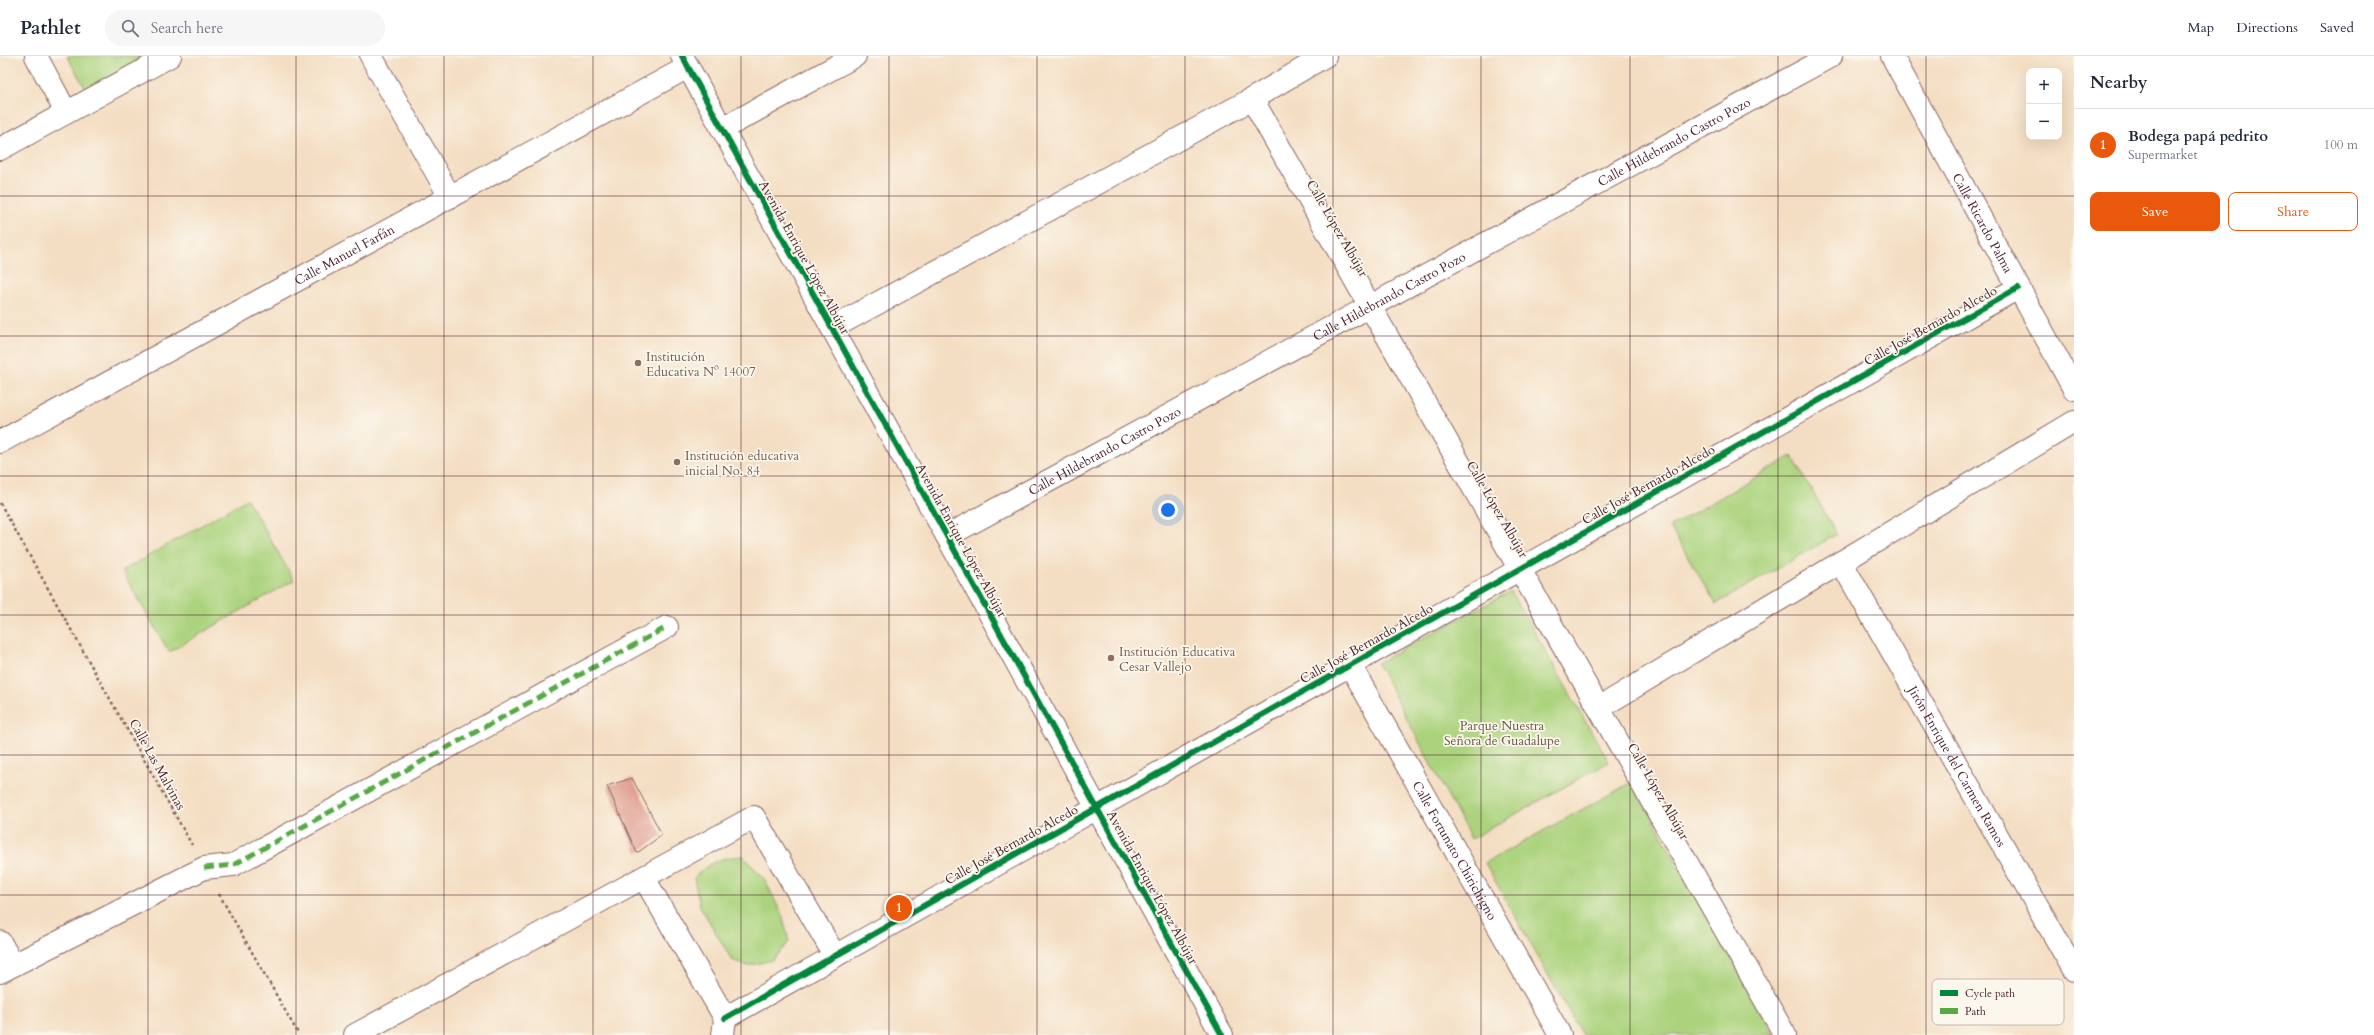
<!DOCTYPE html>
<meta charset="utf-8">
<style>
:root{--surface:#fff;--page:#f6f6f7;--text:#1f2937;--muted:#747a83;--line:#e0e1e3;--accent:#ea580c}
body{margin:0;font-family:Cardo,serif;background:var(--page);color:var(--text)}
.controls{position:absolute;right:12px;top:12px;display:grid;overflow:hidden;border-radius:8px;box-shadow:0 4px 16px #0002}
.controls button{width:36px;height:36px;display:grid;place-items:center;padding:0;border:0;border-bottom:1px solid var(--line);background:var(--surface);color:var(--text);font:20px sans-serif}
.you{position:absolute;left:1168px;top:454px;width:14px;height:14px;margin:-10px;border:3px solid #fff;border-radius:50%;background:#1a73e8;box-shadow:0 0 0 6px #1a73e833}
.badge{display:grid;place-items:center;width:26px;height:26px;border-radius:50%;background:var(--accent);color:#fff;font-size:13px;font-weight:700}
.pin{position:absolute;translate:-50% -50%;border:2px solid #fff;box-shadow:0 1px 4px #0006}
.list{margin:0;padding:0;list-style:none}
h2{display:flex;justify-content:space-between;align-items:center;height:52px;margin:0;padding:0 16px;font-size:17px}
h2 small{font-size:13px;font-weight:400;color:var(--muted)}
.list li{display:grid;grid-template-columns:26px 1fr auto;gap:12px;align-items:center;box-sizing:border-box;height:72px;padding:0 16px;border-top:1px solid var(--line)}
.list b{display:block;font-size:15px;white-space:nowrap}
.list p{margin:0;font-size:13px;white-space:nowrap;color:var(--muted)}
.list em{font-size:13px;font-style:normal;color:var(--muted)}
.actions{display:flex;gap:8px;padding:12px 16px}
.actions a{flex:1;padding:9px 0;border:1px solid var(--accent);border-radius:8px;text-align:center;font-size:14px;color:var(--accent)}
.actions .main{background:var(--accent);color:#fff}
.icon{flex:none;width:22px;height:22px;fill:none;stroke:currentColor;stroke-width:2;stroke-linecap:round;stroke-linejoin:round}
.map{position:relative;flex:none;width:2074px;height:979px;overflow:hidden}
header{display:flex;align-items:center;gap:24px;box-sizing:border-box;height:56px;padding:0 20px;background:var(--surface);border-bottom:1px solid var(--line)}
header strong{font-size:19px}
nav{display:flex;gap:22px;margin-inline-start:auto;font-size:14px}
.search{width:280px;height:36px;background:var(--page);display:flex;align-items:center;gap:10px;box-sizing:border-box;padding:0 14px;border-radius:22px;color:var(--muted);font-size:15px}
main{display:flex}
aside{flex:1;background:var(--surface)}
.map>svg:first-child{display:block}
.green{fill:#abd37d;stroke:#7a7954}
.building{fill:#dd9888}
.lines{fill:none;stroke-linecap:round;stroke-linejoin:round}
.minor-casing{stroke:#866260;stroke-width:24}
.path{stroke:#866260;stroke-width:2.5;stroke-dasharray:3 3;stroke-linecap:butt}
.minor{stroke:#fff;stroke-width:22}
.quiet{stroke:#57aa44;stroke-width:5;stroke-dasharray:10 5;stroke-linecap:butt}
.cycleway-casing{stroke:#fbf7ec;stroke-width:8}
.cycleway{stroke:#00873e;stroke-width:6}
.grid{fill:none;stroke:#4a1f2b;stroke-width:1;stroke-opacity:0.55}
.education-dot{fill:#8d6e63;stroke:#fbf7ec;stroke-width:1.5}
.labels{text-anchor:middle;stroke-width:3.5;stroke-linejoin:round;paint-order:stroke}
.street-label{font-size:13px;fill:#4a1f2b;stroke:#fbf7ec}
.education-label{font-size:13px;fill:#785e54;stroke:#fbf7ec;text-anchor:start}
.park-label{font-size:13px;fill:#675544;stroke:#fbf7ec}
.key{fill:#fbf7ec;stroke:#c6b6b2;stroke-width:1}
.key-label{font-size:11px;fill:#4a1f2b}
</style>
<header>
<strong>Pathlet</strong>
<div class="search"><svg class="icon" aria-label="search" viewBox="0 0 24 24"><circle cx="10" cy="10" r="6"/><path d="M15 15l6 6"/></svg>Search here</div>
<nav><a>Map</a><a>Directions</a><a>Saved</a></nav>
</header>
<main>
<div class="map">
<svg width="2074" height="979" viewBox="0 0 2074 979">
<rect width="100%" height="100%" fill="#fbf7ec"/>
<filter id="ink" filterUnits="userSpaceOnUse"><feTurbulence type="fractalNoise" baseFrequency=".025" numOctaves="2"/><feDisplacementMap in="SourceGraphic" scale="8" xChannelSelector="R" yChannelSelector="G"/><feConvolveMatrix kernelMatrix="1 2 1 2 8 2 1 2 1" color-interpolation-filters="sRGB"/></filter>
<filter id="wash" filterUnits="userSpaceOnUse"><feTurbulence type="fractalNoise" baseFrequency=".012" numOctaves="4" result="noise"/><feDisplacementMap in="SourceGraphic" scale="16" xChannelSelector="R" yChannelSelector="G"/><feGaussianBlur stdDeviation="0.9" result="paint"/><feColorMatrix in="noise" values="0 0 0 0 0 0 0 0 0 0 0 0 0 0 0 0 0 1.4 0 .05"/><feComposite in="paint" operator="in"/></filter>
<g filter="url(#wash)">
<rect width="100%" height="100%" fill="#f4dec3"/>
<g class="green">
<polygon points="67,0 156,0 88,37"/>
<polygon points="1792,400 1837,478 1716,548 1670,471"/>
<polygon points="247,443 294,524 169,596 122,515"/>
<polygon points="1511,535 1609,706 1471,783 1377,607"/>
<polygon points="1632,726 1774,979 1582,979 1485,807"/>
<path d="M743,800L765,824L783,861L789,886L772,904L748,910L732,904L700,850L694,822C710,805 719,802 743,800Z"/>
</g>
<g id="blocks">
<polygon class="building" points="632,722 662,779 637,797 607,730"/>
</g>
</g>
<g filter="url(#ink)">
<use href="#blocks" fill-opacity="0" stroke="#866260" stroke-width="1"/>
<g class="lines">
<defs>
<g id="minor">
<polyline points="36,0 66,56"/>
<polyline points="371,0 450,141"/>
<polyline points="682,0 1222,979"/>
<path id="s1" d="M1892,0L2074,333"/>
<polyline points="1252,43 1785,979"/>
<polyline points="722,73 855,0"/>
<polyline points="0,93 170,0"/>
<polyline points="832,272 1252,43 1325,0"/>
<path id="s2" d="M0,386L688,11"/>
<path id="s3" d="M947,480L1831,0"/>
<path id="s4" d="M1841,506L2074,914"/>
<path id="s5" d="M1350,609L1560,979"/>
<polyline points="1599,652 2074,366"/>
<polyline points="644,822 725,962 723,979"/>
<polyline points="0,886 13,909"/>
<polyline points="0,916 204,812 233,809 667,571"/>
<polyline points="725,962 2018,232"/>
<polyline points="355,979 754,761 835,900"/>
</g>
</defs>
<use href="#minor" class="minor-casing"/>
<g class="path">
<polyline points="0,447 192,789"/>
<polyline points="219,838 299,979"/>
</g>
<use href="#minor" class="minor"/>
<polyline class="quiet" points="204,812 233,809 667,571"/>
<defs>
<g id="cycleway">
<polyline points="682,0 1222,979"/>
<polyline points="725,962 2018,232"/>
</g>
</defs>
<use href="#cycleway" class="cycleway-casing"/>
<use href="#cycleway" class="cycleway"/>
</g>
</g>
<path class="grid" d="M148,0V979M296,0V979M444,0V979M593,0V979M741,0V979M889,0V979M1037,0V979M1185,0V979M1333,0V979M1481,0V979M1630,0V979M1778,0V979M1926,0V979M0,140H2074M0,280H2074M0,420H2074M0,559H2074M0,699H2074M0,839H2074"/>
<g class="education-dot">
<circle cx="638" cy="307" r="4"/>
<circle cx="677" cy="406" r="4"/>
<circle cx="1111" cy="602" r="4"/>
</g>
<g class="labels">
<g class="street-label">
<text dy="5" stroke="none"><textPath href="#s3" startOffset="827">Calle Hildebrando Castro Pozo</textPath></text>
<text dy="5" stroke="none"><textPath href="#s1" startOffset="190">Calle Ricardo Palma</textPath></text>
<text transform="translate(1338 172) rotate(60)" y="5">Calle López Albújar</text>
<text dy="5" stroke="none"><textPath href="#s2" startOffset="392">Calle Manuel Farfán</textPath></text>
<text transform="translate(805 201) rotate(61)" y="5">Avenida Enrique López Albújar</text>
<text dy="5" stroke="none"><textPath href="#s3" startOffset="503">Calle Hildebrando Castro Pozo</textPath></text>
<text transform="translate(1930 269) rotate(-29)" y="5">Calle José Bernardo Alcedo</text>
<text dy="5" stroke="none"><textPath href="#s3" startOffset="179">Calle Hildebrando Castro Pozo</textPath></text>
<text transform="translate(1648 428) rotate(-29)" y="5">Calle José Bernardo Alcedo</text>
<text transform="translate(1498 453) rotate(60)" y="5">Calle López Albújar</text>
<text transform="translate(962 484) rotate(61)" y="5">Avenida Enrique López Albújar</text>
<text transform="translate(1366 587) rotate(-29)" y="5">Calle José Bernardo Alcedo</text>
<text transform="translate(158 708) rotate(61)" y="5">Calle Las Malvinas</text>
<text dy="5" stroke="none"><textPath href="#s4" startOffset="235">Jirón Enrique del Carmen Ramos</textPath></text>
<text transform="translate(1659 735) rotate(60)" y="5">Calle López Albújar</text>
<text transform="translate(1011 788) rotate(-29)" y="5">Calle José Bernardo Alcedo</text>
<text dy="5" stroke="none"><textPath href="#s5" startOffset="213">Calle Fortunato Chirichigno</textPath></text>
<text transform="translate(1153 831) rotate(61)" y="5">Avenida Enrique López Albújar</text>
</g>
<g class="education-label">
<text x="646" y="305">Institución<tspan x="646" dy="15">Educativa Nº 14007</tspan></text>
<text x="685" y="404">Institución educativa<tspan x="685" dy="15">inicial No. 84</tspan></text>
<text x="1119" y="600">Institución Educativa<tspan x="1119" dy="15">Cesar Vallejo</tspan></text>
</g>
<g class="park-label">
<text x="1502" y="674">Parque Nuestra<tspan x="1502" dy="15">Señora de Guadalupe</tspan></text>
</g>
</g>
<rect x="1932" y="923" width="132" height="46" rx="6" class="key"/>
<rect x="1940" y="934" width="18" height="6" fill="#00873e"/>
<rect x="1940" y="952" width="18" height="6" fill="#57aa44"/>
<g class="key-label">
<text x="1965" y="941">Cycle path</text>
<text x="1965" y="959">Path</text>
</g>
</svg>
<div class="controls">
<button>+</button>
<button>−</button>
</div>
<div class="you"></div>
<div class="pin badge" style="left:899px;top:852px">1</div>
</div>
<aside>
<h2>Nearby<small></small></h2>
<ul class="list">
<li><span class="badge">1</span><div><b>Bodega papá pedrito</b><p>Supermarket</p></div><em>100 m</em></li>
</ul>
<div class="actions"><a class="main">Save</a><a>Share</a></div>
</aside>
</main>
